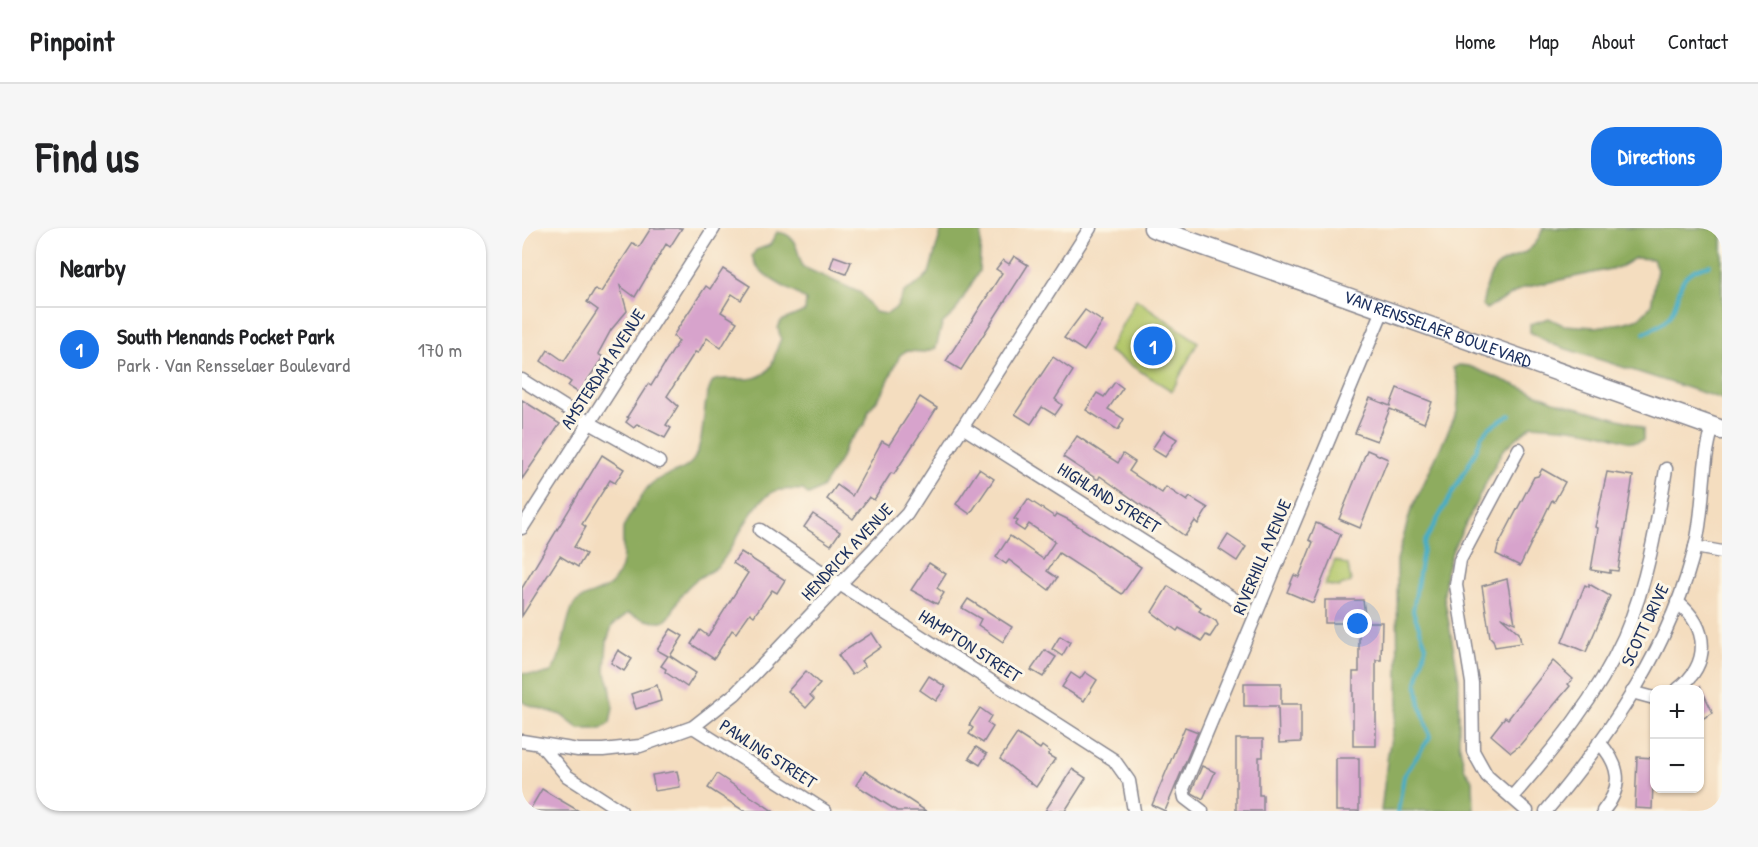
<!DOCTYPE html>
<meta charset="utf-8">
<style>
:root{--surface:#fff;--page:#f6f6f6;--text:#202124;--muted:#757577;--line:#e0e0e0;--accent:#1a73e8}
body{margin:0;font-family:"Patrick Hand",sans-serif;background:var(--page);color:var(--text)}
.controls{position:absolute;right:18px;bottom:18px;display:grid;overflow:hidden;border-radius:12px;box-shadow:0 2px 4px #0004}
.controls button{width:54px;height:54px;display:grid;place-items:center;padding:0;border:0;border-bottom:2px solid var(--line);background:var(--surface);color:var(--text);font:30px sans-serif}
.you{position:absolute;left:836px;top:396px;width:21px;height:21px;margin:-15px;border:4px solid #fff;border-radius:50%;background:#1a73e8;box-shadow:0 0 0 9px #1a73e833}
.badge{display:grid;place-items:center;width:39px;height:39px;border-radius:50%;background:var(--accent);color:#fff;font-size:20px;font-weight:700}
.pin{position:absolute;translate:-50% -50%;border:3px solid #fff;box-shadow:0 2px 6px #0006}
.list{margin:0;padding:0;list-style:none}
h2{display:flex;justify-content:space-between;align-items:center;height:78px;margin:0;padding:0 24px;font-size:26px}
h2 small{font-size:20px;font-weight:400;color:var(--muted)}
.list li{display:grid;grid-template-columns:39px 1fr auto;gap:18px;align-items:center;box-sizing:border-box;height:84px;padding:0 24px;border-top:2px solid var(--line)}
.list b{display:block;font-size:22px;white-space:nowrap}
.list p{margin:0;font-size:20px;white-space:nowrap;color:var(--muted)}
.list em{font-size:20px;font-style:normal;color:var(--muted)}
.map{position:relative;flex:none;width:1200px;height:583px;overflow:hidden;border-radius:24px}
header{display:flex;align-items:center;gap:36px;box-sizing:border-box;height:84px;padding:0 30px;background:var(--surface);border-bottom:2px solid var(--line)}
header strong{font-size:28px}
nav{display:flex;gap:33px;margin-inline-start:auto;font-size:21px}
.intro{display:flex;align-items:center;justify-content:space-between;box-sizing:border-box;height:144px;padding:0 36px}
h1{margin:0;font-size:42px}
.button{padding:15px 27px;border-radius:24px;background:var(--accent);color:#fff;font-size:21px;font-weight:700}
main{display:flex;gap:36px;padding:0 36px}
aside{flex:1;background:var(--surface);border-radius:24px;box-shadow:0 2px 4px #0004}
.map>svg:first-child{display:block}
.green{fill:#b3c76b;stroke:#677b64;stroke-width:1.5}
.forest{fill:#8eac5f;stroke:#546e5e;stroke-width:1.5}
.lines{fill:none;stroke-linecap:round;stroke-linejoin:round}
.stream{stroke:#46adc6;stroke-width:4}
.building{fill:#d7a3cc}
.street-casing{stroke:#88868e;stroke-width:15}
.secondary-casing{stroke:#88868e;stroke-width:21}
.street{stroke:#fff;stroke-width:12}
.secondary{stroke:#fff;stroke-width:18}
.labels{text-anchor:middle;stroke-width:6;stroke-linejoin:round;paint-order:stroke}
.street-label{font-size:18px;fill:#1b2f5e;stroke:#fcf5e5}
</style>
<header>
<strong>Pinpoint</strong>
<nav><a>Home</a><a>Map</a><a>About</a><a>Contact</a></nav>
</header>
<div class="intro"><h1>Find us</h1><a class="button">Directions</a></div>
<main>
<aside>
<h2>Nearby<small></small></h2>
<ul class="list">
<li><span class="badge">1</span><div><b>South Menands Pocket Park</b><p>Park · Van Rensselaer Boulevard</p></div><em>170 m</em></li>
</ul>
</aside>
<div class="map">
<svg width="1200" height="583" viewBox="0 0 1200 583">
<rect width="100%" height="100%" fill="#fcf5e5"/>
<filter id="ink" filterUnits="userSpaceOnUse"><feTurbulence type="fractalNoise" baseFrequency=".0167" numOctaves="2"/><feDisplacementMap in="SourceGraphic" scale="12" xChannelSelector="R" yChannelSelector="G"/><feConvolveMatrix kernelMatrix="1 2 1 2 8 2 1 2 1" color-interpolation-filters="sRGB"/></filter>
<filter id="wash" filterUnits="userSpaceOnUse"><feTurbulence type="fractalNoise" baseFrequency=".008" numOctaves="4" result="noise"/><feDisplacementMap in="SourceGraphic" scale="24" xChannelSelector="R" yChannelSelector="G"/><feGaussianBlur stdDeviation="1.35" result="paint"/><feColorMatrix in="noise" values="0 0 0 0 0 0 0 0 0 0 0 0 0 0 0 0 0 1.4 0 .05"/><feComposite in="paint" operator="in"/></filter>
<g filter="url(#wash)">
<rect width="100%" height="100%" fill="#f4ddbf"/>
<g class="green">
<polygon points="614,71 676,114 650,163 586,123"/>
<polygon points="813,332 826,337 829,354 816,359 803,357"/>
</g>
<g class="forest">
<path d="M420,0H460L457,43L433,84L420,96L414,120L403,124L384,123L378,127L361,164L347,182L343,196L325,215L318,232L300,260L287,267L281,262C273,262 261,260 253,263C230,272 214,317 198,336C191,344 176,348 168,357C141,383 159,408 106,385L90,398L85,413L83,443L88,457L91,480L88,495L79,501H57L39,487L4,476L0,473V445L17,447L29,444C43,426 41,397 52,376C64,364 85,366 94,350C104,334 100,318 101,301C102,296 123,262 127,258C139,245 165,246 173,229C185,205 178,176 191,153C206,146 236,160 249,138C253,130 254,120 259,111L256,100L259,93L283,83L284,72C267,59 237,51 230,28L234,22L248,17L255,4C276,6 274,23 281,39L339,65L353,84L365,86L375,79L382,64L396,56L407,45Z"/>
<path d="M1021,0H1200V171L1032,117L1008,104V96L1027,90L1041,97L1073,99L1101,95L1117,90L1129,78L1135,41L1131,31L1113,30L1098,39L1001,60L964,81L960,77C963,67 964,54 970,45C982,24 1009,36 1021,0Z"/>
<path d="M937,137L947,138L1032,173L1111,195L1121,201V212C1110,217 1100,211 1089,208C1064,200 1036,199 1010,197L980,223L931,321L924,344L922,368L937,451V514L943,542L951,553L952,583H859L866,525L876,476L875,332L888,285L935,184C937,170 938,152 931,140Z"/>
</g>
<g class="lines">
<g class="stream">
<path d="M1122,105C1131,101 1140,97 1146,90C1163,68 1148,45 1188,37"/>
<polyline points="876,583 882,548 908,509 898,476 895,455 904,418 891,383 902,315 953,225 960,207 968,199 988,187"/>
</g>
</g>
<g id="blocks">
<g class="building">
<polygon points="129,0 160,0 148,19 144,16 113,69 98,58 105,83 89,102 76,126 81,129 57,165 46,158 49,154 19,133 26,122 42,133 76,82 65,74 73,61 79,64 111,15 117,19"/>
<polygon points="312,28 329,34 324,46 308,40"/>
<polygon points="492,28 506,37 439,142 424,133 480,45 474,41 481,32 487,36"/>
<polygon points="201,41 228,58 219,72 210,66 199,84 215,94 199,120 185,110 176,125 173,124 145,168 156,178 144,197 149,200 143,210 115,196 112,200 104,194 107,190 105,189 126,156 129,158 157,113 151,108 158,97 184,58 188,61"/>
<polygon points="563,82 581,94 562,123 542,110"/>
<polygon points="531,129 551,143 533,171 540,177 533,187 520,179 509,196 493,186"/>
<polygon points="593,154 601,160 586,181 602,191 596,202 564,182 575,165 582,169"/>
<polygon points="875,160 910,174 902,195 868,181 855,213 833,205 848,170 868,178"/>
<polygon points="398,169 415,180 372,246 369,245 352,272 347,269 331,291 305,271 315,257 330,268 360,213 367,217"/>
<polygon points="0,172 38,196 0,251"/>
<polygon points="642,203 655,211 643,229 630,221"/>
<polygon points="555,208 596,235 601,226 613,234 607,243 640,265 644,259 665,273 668,269 686,280 676,296 673,293 663,308 578,248 576,252 541,229"/>
<polygon points="845,222 866,231 838,300 817,291"/>
<polygon points="80,227 102,241 93,255 88,252 60,296 64,299 52,319 64,326 56,339 38,328 0,388 0,360"/>
<polygon points="457,241 472,251 448,286 434,276"/>
<polygon points="1020,241 1043,254 1032,274 1030,272 998,338 974,326 976,318 1012,249 1016,248"/>
<polygon points="1085,244 1111,248 1096,343 1088,342 1088,345 1069,342 1076,300 1073,299"/>
<polygon points="506,271 533,289 535,286 547,292 619,339 600,366 537,325 525,343 535,350 527,362 487,332 484,336 474,329 488,308 521,331 533,313 507,296 502,303 493,297 496,293 492,291"/>
<polygon points="291,286 318,304 309,317 282,299"/>
<polygon points="794,295 819,306 791,375 765,364 772,347 777,349 791,314 787,312"/>
<polygon points="706,307 724,319 715,333 697,321"/>
<polygon points="219,324 263,352 255,365 250,362 232,388 228,385 214,405 210,402 192,431 169,416 178,402 186,408 226,345 211,335"/>
<polygon points="407,335 424,346 415,360 422,365 415,376 389,362"/>
<polygon points="985,351 993,395 979,389 997,405 999,415 973,419 971,412 968,409 960,358"/>
<polygon points="1067,356 1088,368 1064,424 1040,414 1063,357 1067,359"/>
<polygon points="646,358 679,379 677,383 694,393 696,397 688,409 684,407 680,413 657,400 655,403 630,384"/>
<polygon points="446,371 490,399 481,414 456,397 459,391 440,380"/>
<polygon points="803,372 841,372 844,394 860,394 859,432 854,432 854,518 831,518 831,444 837,444 837,395 803,395"/>
<polygon points="149,401 161,408 148,428 174,445 165,459 143,444 144,441 139,438 146,428 135,422"/>
<polygon points="350,405 359,419 339,433 343,438 330,447 316,427"/>
<polygon points="538,408 548,414 540,428 530,421"/>
<polygon points="96,422 110,431 102,443 89,435"/>
<polygon points="523,422 534,429 521,449 509,442"/>
<polygon points="1031,433 1051,451 1046,456 1048,458 998,517 989,524 969,507 983,489 986,491"/>
<polygon points="284,443 298,456 288,467 292,471 284,480 266,463"/>
<polygon points="563,444 575,452 562,473 540,459 549,445 558,451"/>
<polygon points="407,448 424,459 414,473 398,462"/>
<polygon points="722,455 759,455 759,476 779,476 779,514 757,515 756,478 722,478"/>
<polygon points="135,457 139,473 114,481 109,466"/>
<polygon points="1178,458 1191,485 1178,492"/>
<polygon points="458,480 469,488 465,495 471,499 461,515 447,506 451,500 447,497"/>
<polygon points="663,499 676,504 643,583 630,577"/>
<polygon points="495,506 518,521 520,518 528,524 526,527 533,531 514,559 478,531"/>
<polygon points="714,511 741,511 741,529 737,529 737,567 741,567 741,583 714,583"/>
<polygon points="454,519 465,526 458,537 447,530"/>
<polygon points="1115,529 1132,530 1130,581 1113,580"/>
<rect x="814" y="530" width="23" height="53"/>
<polygon points="680,538 693,544 681,571 670,565 670,562"/>
<polygon points="550,541 564,550 543,583 523,583"/>
<polygon points="155,543 158,559 133,563 130,547"/>
<polygon points="343,543 378,566 404,583 375,583 361,574 334,557"/>
<polygon points="195,546 222,564 251,583 222,583 186,560"/>
<polygon points="20,561 33,569 57,583 7,583"/>
</g>
</g>
</g>
<g filter="url(#ink)">
<use href="#blocks" fill-opacity="0" stroke="#88868e" stroke-width="1.5"/>
<g class="lines">
<defs>
<g id="street">
<polyline points="0,152 68,195 137,234"/>
<polyline points="442,200 712,371"/>
<polyline points="997,221 938,332 934,357 950,455 951,523 965,548 1005,583"/>
<polyline points="0,300 192,0"/>
<polyline points="238,302 319,357 592,532 607,553 612,583"/>
<polyline points="1173,319 1200,324"/>
<path d="M1155,374C1188,400 1188,436 1156,461"/>
<polyline points="1110,464 1132,470"/>
<polyline points="171,499 303,583"/>
<polyline points="0,513 56,522 81,522 118,518 171,499 213,466 385,286 568,0"/>
<path d="M1077,514C1098,537 1102,558 1081,583"/>
<polyline points="18,516 45,548 99,583"/>
<path d="M990,569C1033,520 1075,469 1102,409C1125,356 1135,297 1144,241"/>
<polyline points="680,583 663,570 661,561 861,82"/>
<path d="M1024,583C1089,506 1151,415 1174,315C1183,277 1179,236 1191,199"/>
</g>
<g id="secondary">
<path id="s1" d="M631,0L1200,202"/>
</g>
</defs>
<use href="#street" class="street-casing"/>
<use href="#secondary" class="secondary-casing"/>
<use href="#street" class="street"/>
<use href="#secondary" class="secondary"/>
</g>
</g>
<g class="labels">
<g class="street-label">
<text dy="6" stroke="none"><textPath href="#s1" startOffset="302">VAN RENSSELAER BOULEVARD</textPath></text>
<text transform="translate(81 141) rotate(-57)" y="6">AMSTERDAM AVENUE</text>
<text transform="translate(587 270) rotate(32)" y="6">HIGHLAND STREET</text>
<text transform="translate(325 324) rotate(-47)" y="6">HENDRICK AVENUE</text>
<text transform="translate(740 329) rotate(-67)" y="6">RIVERHILL AVENUE</text>
<text transform="translate(1123 397) rotate(-65)" y="6">SCOTT DRIVE</text>
<text transform="translate(448 418) rotate(33)" y="6">HAMPTON STREET</text>
<text transform="translate(246 526) rotate(33)" y="6">PAWLING STREET</text>
</g>
</g>
</svg>
<div class="controls">
<button>+</button>
<button>−</button>
</div>
<div class="you"></div>
<div class="pin badge" style="left:631px;top:118px">1</div>
</div>
</main>
